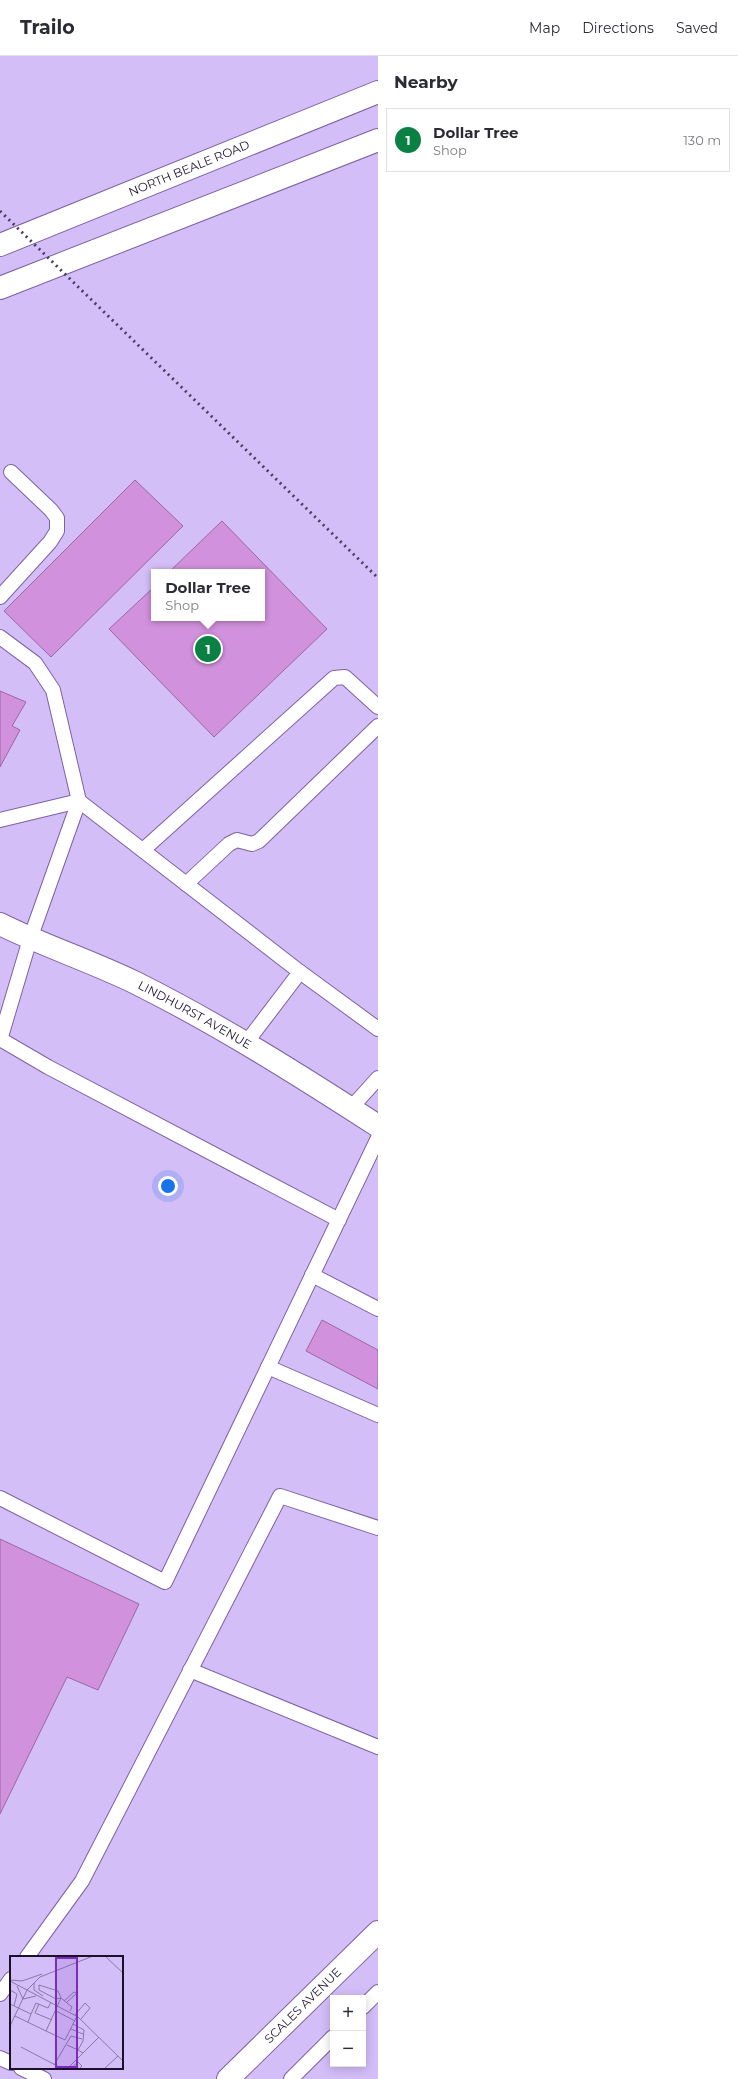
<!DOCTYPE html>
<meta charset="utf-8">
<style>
:root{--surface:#fff;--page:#f2f2f3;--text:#2b2b33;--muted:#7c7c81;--line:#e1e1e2;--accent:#0b8043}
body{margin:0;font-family:Montserrat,sans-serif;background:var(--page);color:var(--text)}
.controls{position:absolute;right:12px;bottom:12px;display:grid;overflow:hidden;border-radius:0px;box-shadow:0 2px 10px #0003}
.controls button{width:36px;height:36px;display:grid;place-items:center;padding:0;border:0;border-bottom:1px solid var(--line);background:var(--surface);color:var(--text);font:20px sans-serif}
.you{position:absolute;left:168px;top:1130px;width:14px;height:14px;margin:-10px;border:3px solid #fff;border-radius:50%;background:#1a73e8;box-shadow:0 0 0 6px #1a73e833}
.badge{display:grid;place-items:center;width:26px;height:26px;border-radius:50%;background:var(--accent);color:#fff;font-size:13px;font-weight:700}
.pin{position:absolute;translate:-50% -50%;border:2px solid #fff;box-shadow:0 1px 4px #0006}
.popup{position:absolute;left:151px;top:513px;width:114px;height:52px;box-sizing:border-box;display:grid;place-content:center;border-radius:0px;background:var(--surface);filter:drop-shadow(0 1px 3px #0005);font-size:13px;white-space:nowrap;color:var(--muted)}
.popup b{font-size:15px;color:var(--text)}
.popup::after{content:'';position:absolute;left:50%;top:100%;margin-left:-8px;border:8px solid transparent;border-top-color:var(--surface)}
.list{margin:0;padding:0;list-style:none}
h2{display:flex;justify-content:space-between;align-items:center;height:52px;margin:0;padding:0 16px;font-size:17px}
h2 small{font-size:13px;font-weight:400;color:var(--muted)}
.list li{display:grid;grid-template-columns:26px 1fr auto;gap:12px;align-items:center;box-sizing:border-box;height:64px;margin:0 8px 8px;padding:0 8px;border:1px solid var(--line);border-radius:0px}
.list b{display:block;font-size:15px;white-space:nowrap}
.list p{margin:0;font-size:13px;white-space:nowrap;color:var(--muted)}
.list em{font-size:13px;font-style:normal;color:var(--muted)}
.map{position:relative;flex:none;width:378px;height:2023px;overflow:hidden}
header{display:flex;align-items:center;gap:24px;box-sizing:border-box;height:56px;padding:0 20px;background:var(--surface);border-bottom:1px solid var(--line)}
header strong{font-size:19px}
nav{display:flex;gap:22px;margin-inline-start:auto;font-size:14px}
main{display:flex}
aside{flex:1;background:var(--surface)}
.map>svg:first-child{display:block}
.building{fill:#d291dd;stroke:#9a68a3}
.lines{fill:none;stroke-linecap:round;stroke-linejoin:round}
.lane-casing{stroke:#7c62a3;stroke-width:16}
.street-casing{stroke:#7c62a3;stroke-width:24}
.secondary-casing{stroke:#7c62a3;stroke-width:24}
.lane{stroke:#fff;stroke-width:14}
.street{stroke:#fff;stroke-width:22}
.secondary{stroke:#fff;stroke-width:22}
.rail{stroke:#4c3e61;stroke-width:3;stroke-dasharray:2 4;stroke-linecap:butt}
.labels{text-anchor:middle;stroke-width:3.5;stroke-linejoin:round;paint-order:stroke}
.street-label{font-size:12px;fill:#1b102a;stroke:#eee7fd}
.inset-road{fill:none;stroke:#8a78a6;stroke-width:1}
.view{fill:#7b2cbf;fill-opacity:0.15;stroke:#7b2cbf;stroke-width:2}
.inset-edge{fill:none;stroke:#1b102a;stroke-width:2}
</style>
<header>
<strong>Trailo</strong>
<nav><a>Map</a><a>Directions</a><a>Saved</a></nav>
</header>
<main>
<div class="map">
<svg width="378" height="2023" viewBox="0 0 378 2023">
<rect width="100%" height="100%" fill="#d4bef8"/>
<g class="building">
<polygon points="135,424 183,470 51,601 4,555"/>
<polygon points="222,465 327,573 214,681 109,573 154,531 154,562 262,562 262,516 169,516"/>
<polygon points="0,635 26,646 12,670 20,674 0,711"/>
<polygon points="322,1264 378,1294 378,1333 306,1295"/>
<polygon points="0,1483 139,1548 98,1634 67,1621 0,1758"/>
</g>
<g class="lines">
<defs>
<g id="lane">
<polyline points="0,541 50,486 57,475 57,462 51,454 11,416"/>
<polyline points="0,581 35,607 53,634 79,745 300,916 246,987"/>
<polyline points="0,764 79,745"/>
<polyline points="143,794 334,622 345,621 378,651"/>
<polyline points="186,828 229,788 237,784 252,788 259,785 378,670"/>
<polyline points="300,916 378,973"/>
<polyline points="0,983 48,1011 339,1164"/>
<polyline points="0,984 30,883 79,745"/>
<polyline points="351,1052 378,1022"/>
<polyline points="312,1219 378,1253"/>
<polyline points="268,1311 378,1359"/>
<polyline points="0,1442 165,1526 378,1082"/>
<polyline points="190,1614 378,1691"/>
<polyline points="27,1901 82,1825 280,1440 378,1472"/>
<polyline points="0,1938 11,1923"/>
<polyline points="363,1951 378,1936"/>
<polyline points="0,2002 11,2007"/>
<polyline points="21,2012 44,2023"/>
<polyline points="291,2023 333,1981"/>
</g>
<g id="street">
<path id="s1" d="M228,2023L378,1876"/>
</g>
<g id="secondary">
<path id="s2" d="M0,189L378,36"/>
<polyline points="0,232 378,84"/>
<path id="s3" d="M0,868C44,890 91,905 136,927C220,969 299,1019 378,1070"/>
</g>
</defs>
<use href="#lane" class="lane-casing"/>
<use href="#street" class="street-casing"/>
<use href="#secondary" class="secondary-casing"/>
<use href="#lane" class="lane"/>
<use href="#street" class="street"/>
<use href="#secondary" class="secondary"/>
<polyline class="rail" points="0,155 378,522"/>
</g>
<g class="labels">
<g class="street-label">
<text dy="4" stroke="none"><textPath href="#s2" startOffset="204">NORTH BEALE ROAD</textPath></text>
<text dy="4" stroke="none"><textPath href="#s3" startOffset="215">LINDHURST AVENUE</textPath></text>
<text dy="4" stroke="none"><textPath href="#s1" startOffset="105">SCALES AVENUE</textPath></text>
</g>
</g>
<g transform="translate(10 1900)">
<rect width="113" height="113" fill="#d4bef8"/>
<path class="inset-road" d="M95,0L113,17M0,24L12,25L32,18M0,25L68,61L113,105M24,27V34L33,40M7,30L13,43L26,40M0,34L7,38L4,50M17,34L30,21L83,0M54,45L64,36L67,37L57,46M0,48L21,58L18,66M29,48L25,57L42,64M46,55L65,65M60,55L62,51L51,42L48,35L29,29V34L46,43L51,42L36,75L55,84L67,60M21,58L26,47L38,52L41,46M65,59L75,47L80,52L71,63M5,60L36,75M63,68L74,74L73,85L68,94L73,97M0,70L17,34M61,73L73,78M57,89L68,94M11,91L53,113M44,109L61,80L72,83M57,113L89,81M60,113L68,106L72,110L69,113M94,113L108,100"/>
<path class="view" d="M46,2H67V111H46Z"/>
<rect width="113" height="113" class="inset-edge"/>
</g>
</svg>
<div class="controls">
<button>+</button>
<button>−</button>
</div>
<div class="you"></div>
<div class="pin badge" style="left:208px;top:593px">1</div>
<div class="popup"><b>Dollar Tree</b>Shop</div>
</div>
<aside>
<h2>Nearby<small></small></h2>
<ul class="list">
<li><span class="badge">1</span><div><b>Dollar Tree</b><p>Shop</p></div><em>130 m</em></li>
</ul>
</aside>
</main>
